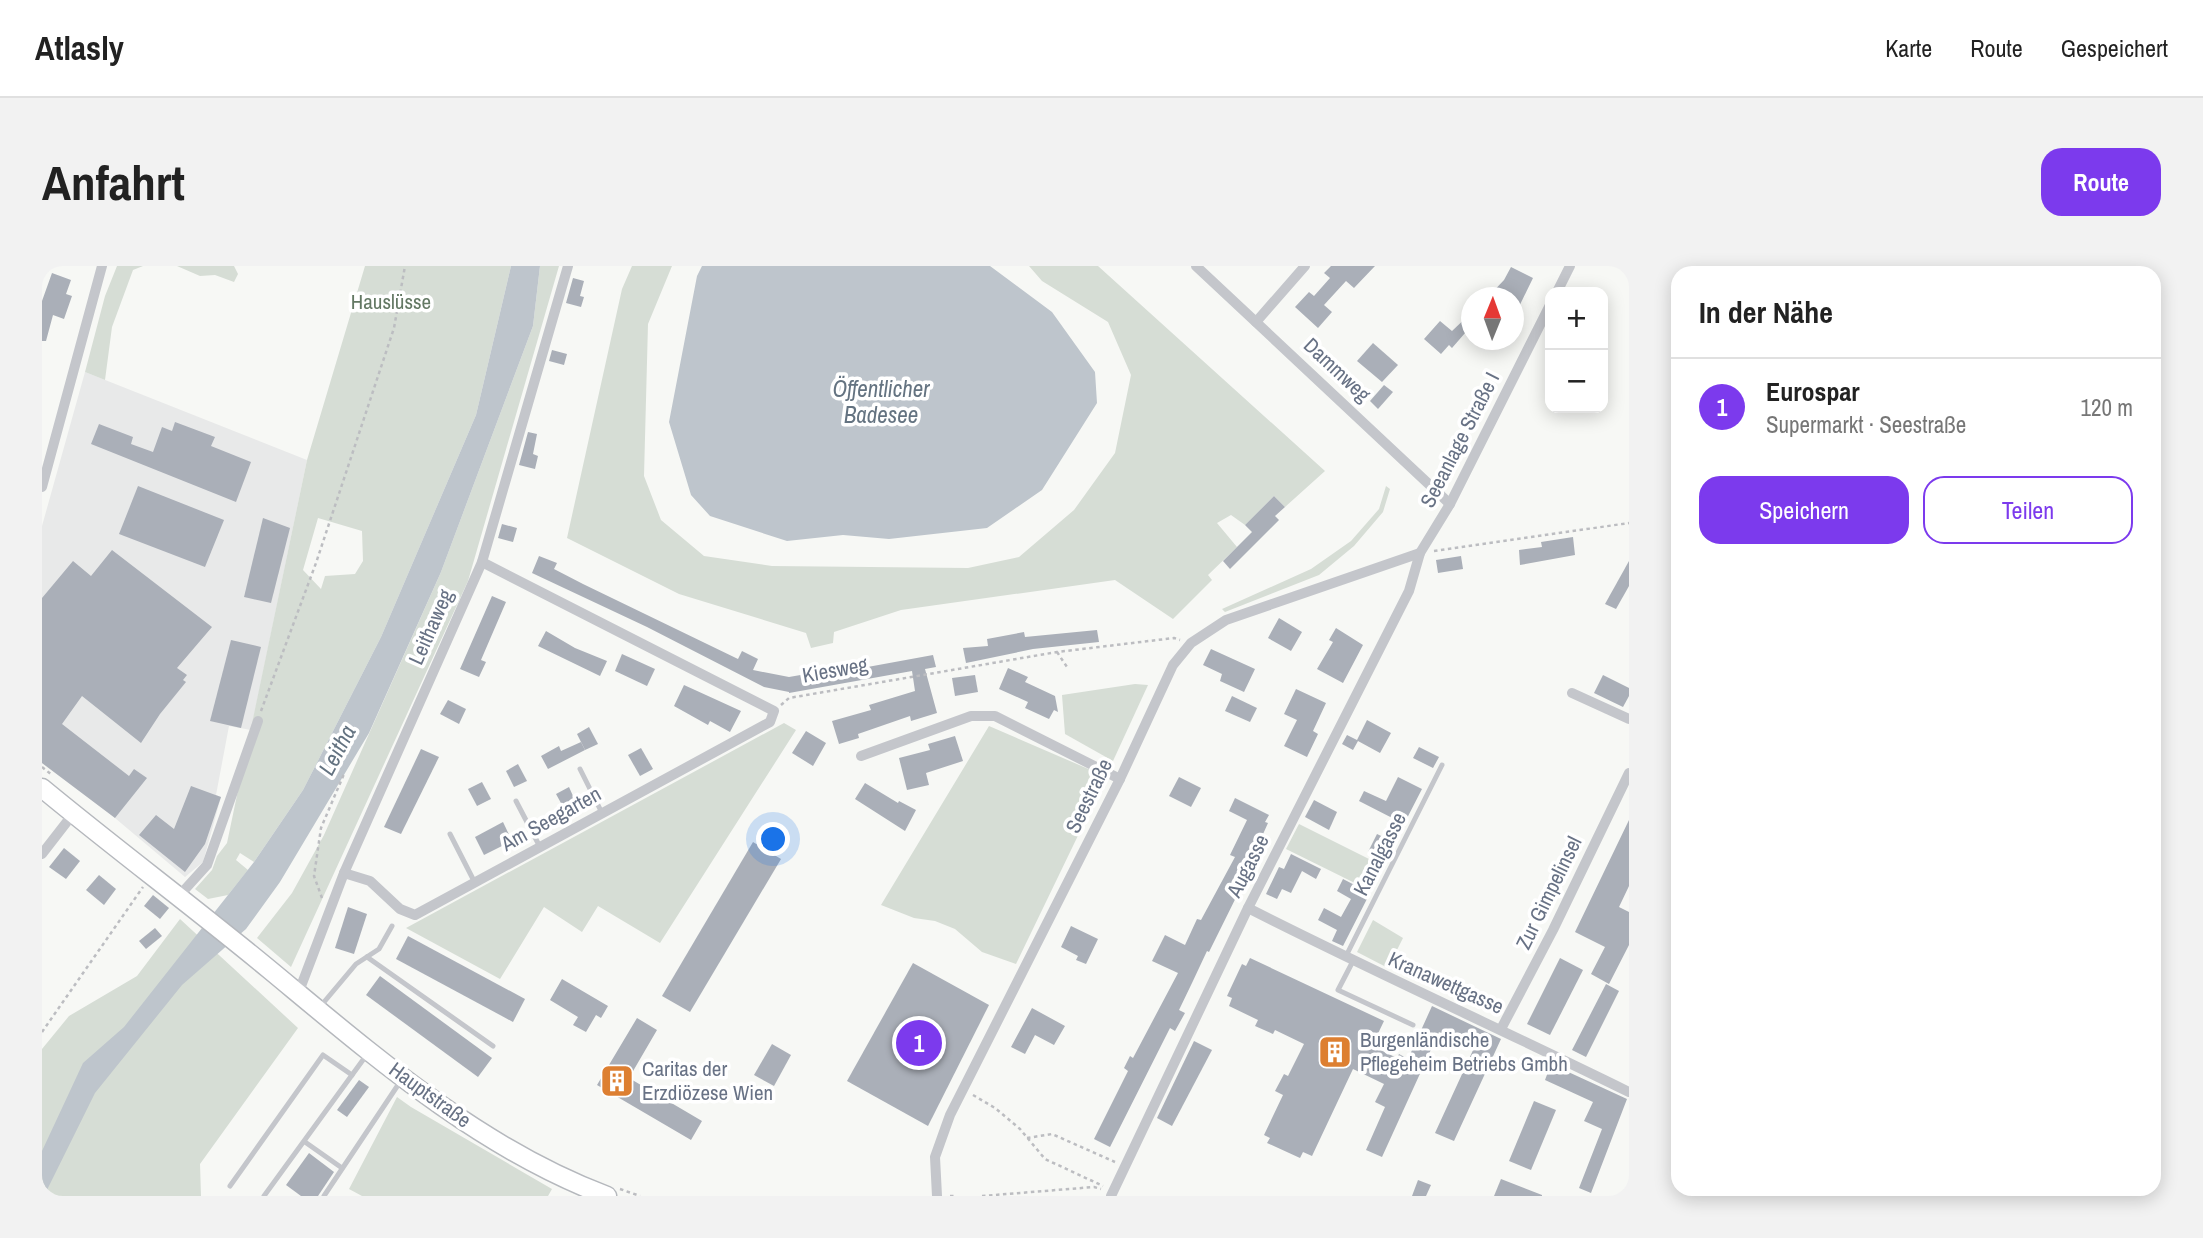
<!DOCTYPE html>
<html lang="de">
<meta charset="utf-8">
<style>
:root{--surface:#fff;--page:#f2f2f2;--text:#222;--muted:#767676;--line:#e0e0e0;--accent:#7c3aed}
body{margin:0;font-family:"Archivo Narrow",sans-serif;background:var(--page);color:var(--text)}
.controls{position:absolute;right:21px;top:21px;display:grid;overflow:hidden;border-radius:14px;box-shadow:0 4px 18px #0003}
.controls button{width:63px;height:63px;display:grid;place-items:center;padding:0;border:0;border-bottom:2px solid var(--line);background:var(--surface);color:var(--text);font:35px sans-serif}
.compass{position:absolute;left:1419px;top:21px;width:63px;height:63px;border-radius:50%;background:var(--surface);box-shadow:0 4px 18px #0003;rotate:1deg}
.you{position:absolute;left:732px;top:574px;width:24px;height:24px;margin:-18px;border:5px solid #fff;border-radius:50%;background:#1a73e8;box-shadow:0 0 0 10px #1a73e833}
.badge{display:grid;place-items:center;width:46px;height:46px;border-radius:50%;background:var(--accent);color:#fff;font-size:23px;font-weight:700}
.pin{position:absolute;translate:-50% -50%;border:4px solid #fff;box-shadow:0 2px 7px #0006}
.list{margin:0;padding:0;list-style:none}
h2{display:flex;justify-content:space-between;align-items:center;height:91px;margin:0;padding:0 28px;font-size:30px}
h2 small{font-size:23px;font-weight:400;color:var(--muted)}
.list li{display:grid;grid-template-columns:46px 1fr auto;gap:21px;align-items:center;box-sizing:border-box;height:98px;padding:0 28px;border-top:2px solid var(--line)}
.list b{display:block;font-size:26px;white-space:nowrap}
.list p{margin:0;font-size:23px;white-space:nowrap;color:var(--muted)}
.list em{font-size:23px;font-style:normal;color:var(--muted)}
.actions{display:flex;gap:14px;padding:21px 28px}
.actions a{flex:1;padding:16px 0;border:2px solid var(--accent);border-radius:21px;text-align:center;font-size:24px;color:var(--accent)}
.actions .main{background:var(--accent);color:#fff}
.map{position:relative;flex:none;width:1587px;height:930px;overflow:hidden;border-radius:21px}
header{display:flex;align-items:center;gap:42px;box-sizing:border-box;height:98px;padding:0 35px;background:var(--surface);border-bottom:2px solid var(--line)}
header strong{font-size:33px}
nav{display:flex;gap:38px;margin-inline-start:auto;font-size:24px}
.intro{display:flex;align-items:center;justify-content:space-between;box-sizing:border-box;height:168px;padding:0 42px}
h1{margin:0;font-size:49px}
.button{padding:18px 32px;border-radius:21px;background:var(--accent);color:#fff;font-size:24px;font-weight:700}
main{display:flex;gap:42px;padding:0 42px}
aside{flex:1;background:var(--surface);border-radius:21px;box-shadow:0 4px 18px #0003}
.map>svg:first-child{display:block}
.built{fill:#e8e9e9}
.green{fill:#d6ddd5;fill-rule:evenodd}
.water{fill:#bec5cc}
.building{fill:#aaafb8}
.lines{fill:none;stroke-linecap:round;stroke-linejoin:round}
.primary-casing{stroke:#b5b8bd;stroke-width:21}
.path{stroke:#bcbdc1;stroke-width:2.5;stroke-dasharray:3.5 3.5;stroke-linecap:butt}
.lane{stroke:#c4c6cb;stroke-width:5}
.street{stroke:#c4c6cb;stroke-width:10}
.primary{stroke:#fff;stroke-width:18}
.labels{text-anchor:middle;stroke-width:7;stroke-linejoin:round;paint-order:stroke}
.park-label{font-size:21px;fill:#637863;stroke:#fff}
.street-label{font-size:21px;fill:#687285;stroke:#fff}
.poi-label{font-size:21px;fill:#687285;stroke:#fff;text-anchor:start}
.water-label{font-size:23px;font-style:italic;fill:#647381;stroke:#fff}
</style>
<header>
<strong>Atlasly</strong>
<nav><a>Karte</a><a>Route</a><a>Gespeichert</a></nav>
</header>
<div class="intro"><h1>Anfahrt</h1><a class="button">Route</a></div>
<main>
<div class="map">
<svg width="1587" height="930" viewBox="0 0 1587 930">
<rect width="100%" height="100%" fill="#f7f8f5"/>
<polygon class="built" points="43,106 265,194 209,464 187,460 174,529 179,531 161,596 143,611 73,552 0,497 0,260"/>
<g class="green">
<polygon points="75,0 101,0 91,4 70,61 63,114 43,106 63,30"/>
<polygon points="135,0 192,0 196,8 192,16 173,9 158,10"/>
<path d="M323,0H469L434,149L339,371L261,524L212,596L198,587L194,594L206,604L186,629L166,633L153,623L170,604L175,590L185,577L265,194ZM276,252L320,265L321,295L313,308L283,310L279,323L261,304Z"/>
<polygon points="498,0 517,0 426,315 249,701 215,672 250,627 282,569 399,306 491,60"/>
<polygon points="590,0 630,0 606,58 602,210 619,254 662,290 730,300 926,302 977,291 1032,244 1073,187 1089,109 1066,56 1000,15 987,0 1056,0 1283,205 1243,241 1232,230 1203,259 1189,249 1175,257 1195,281 1166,309 1170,314 1131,353 1073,314 859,344 792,366 791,377 769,382 764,367 637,328 525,272 580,23"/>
<polygon points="1344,220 1348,223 1341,246 1312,280 1277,309 1183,346 1180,343 1269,303 1309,275 1337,243"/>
<polygon points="1093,418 1106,419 1071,495 1023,468 1020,429"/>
<polygon points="742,457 754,464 618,677 556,640 540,666 502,641 458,713 364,662"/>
<polygon points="947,460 1058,508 1058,524 974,698 940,686 913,663 893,655 872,652 839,639"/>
<polygon points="1257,558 1339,599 1327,624 1244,583"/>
<polygon points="138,653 256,762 158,898 159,930 0,930 0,783 27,750 95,710"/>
<polygon points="1331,654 1361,672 1346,702 1315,686"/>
<polygon points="355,831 369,841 510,923 506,930 320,930 307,923"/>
</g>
<g class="water">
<polygon points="469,0 498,0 491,60 399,306 327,467 238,616 204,663 140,719 53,827 2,930 0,930 0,885 41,797 82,761 212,596 261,524 339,371 434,149"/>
<polygon points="660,0 948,0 1010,46 1053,106 1055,137 1000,224 945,262 847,273 801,269 745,275 668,250 649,229 627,156 655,10"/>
</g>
<g class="building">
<polygon points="1289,0 1333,0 1312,22 1304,15 1282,39 1290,46 1276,62 1253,41 1267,26 1272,30 1288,12 1282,7"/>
<polygon points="1469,1 1491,12 1472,51 1472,32 1445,32 1462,14"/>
<polygon points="10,7 29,14 24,28 30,30 22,53 11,49 4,75 0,75 0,35"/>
<polygon points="531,12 542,15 538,30 542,31 539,41 524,37"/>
<polygon points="1430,46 1430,59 1410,82 1407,79 1399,88 1382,73 1398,55 1410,65"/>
<polygon points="1331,77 1356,99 1340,116 1315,95"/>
<polygon points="510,84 525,88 522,99 507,95"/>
<polygon points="1342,119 1351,126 1336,143 1328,135"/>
<polygon points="133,156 173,171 169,180 209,196 194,236 49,178 57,158 91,171 89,178 111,186 120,161 130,165"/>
<polygon points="486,166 495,168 491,188 496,190 493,203 477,199"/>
<polygon points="96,220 182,254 163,301 77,268"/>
<polygon points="1232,230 1243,241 1233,250 1237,254 1188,303 1181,295 1210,266 1203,259"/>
<polygon points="221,252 248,262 229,337 202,331"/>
<polygon points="460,258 475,262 471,276 456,272"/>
<polygon points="1531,271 1533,289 1478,299 1477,284 1500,281 1499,276"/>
<polygon points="70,284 170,361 135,402 145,409 141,414 144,416 118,448 99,477 40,430 20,458 87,510 92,503 105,512 73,552 0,497 0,332 31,295 49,310"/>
<polygon points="497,290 515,297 512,303 541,318 696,393 700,385 716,393 711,404 747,411 770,407 771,411 891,389 894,401 883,403 895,447 869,455 868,450 816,468 817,472 797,478 790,455 829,444 827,439 873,425 870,405 747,427 747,426 722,421 605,361 490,307"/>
<polygon points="1419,290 1421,303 1396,307 1394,294"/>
<polygon points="1587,295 1587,320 1574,343 1563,338"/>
<polygon points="450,330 464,336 439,394 444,396 437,411 418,403"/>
<polygon points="1237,352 1260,366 1249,385 1226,372"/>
<polygon points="1294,362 1321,379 1301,417 1275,403 1291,376 1287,374"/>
<polygon points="1055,364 1057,376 991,383 924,397 921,382 946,380 945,373 982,366 983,371"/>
<polygon points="504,365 533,382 565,395 558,410 496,380"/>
<polygon points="189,374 219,381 199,462 168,455"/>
<polygon points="1169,383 1213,403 1202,426 1178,415 1180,408 1161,399"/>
<polygon points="580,388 613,403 605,420 573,405"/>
<polygon points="966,402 986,411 983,416 1013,430 1016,446 1012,444 1007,453 983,442 986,436 957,423"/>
<polygon points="933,409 936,426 913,430 910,412"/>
<polygon points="1561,409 1587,422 1587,430 1581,441 1552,427"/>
<polygon points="642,419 699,445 688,466 668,455 666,459 632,440"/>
<polygon points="1254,423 1284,437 1271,465 1276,468 1265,491 1242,480 1255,454 1242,448"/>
<polygon points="1190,430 1215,442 1208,456 1183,445"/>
<polygon points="406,434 424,443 417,458 398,448"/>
<polygon points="1325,454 1349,467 1338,487 1316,475 1311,484 1300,478 1305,469 1315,474"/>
<polygon points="547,461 556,478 543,484 535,468"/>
<polygon points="764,465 784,477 771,500 750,487"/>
<polygon points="913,470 921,495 884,507 887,519 865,524 857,492 888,484 886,478"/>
<polygon points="539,476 543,484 506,503 499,490 517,480 519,485"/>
<polygon points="1377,481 1397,491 1391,502 1371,492"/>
<polygon points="599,482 611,503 598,510 586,489"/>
<polygon points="379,483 397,491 359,568 342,561"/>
<polygon points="476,498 485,515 472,521 464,505"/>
<polygon points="1137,511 1159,522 1149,541 1127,530"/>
<polygon points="1356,511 1380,523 1362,558 1317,535 1322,525 1344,535"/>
<polygon points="440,516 449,533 435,540 426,523"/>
<polygon points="823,517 856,537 857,535 874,544 863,565 813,533"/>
<polygon points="149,520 179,531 163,578 143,606 97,569 114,549 132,563"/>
<polygon points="527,521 531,530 536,528 542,539 525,548 514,528"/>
<polygon points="1193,532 1227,549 1223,556 1226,557 1217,577 1220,579 1167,686 1165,685 1150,717 1137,744 1143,747 1133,765 1128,762 1068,881 1052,873 1086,805 1082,802 1088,790 1091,792 1136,707 1110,695 1123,669 1143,679 1155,653 1159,654 1193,591 1188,589 1205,554 1187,545"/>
<polygon points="1272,534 1295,546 1287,564 1263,551"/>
<polygon points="1587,554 1587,620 1577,641 1587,646 1587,679 1567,718 1549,708 1563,681 1533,666"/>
<polygon points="461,556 470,575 442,589 433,571"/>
<polygon points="1335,568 1354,577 1345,595 1326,586"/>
<polygon points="711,576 739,593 648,746 620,730"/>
<polygon points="22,582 38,595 24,613 7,601"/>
<polygon points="1249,588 1279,603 1274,613 1260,605 1249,627 1240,623 1235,633 1224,628 1237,601 1242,603"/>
<polygon points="57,609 74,623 62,639 44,624"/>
<polygon points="1301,613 1328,627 1301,680 1290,675 1295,664 1276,654 1282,642 1299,651 1309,633 1295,625"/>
<polygon points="111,629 127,642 118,653 102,640"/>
<polygon points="306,641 325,648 312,688 293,682"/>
<polygon points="1029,660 1056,673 1044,698 1034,694 1036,690 1019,681"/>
<polygon points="113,662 120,670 104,683 97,675"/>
<polygon points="366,670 483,733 471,756 354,693"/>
<polygon points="1208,692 1342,755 1330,780 1355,792 1357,788 1366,793 1390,740 1459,773 1412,875 1393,867 1432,782 1397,766 1340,891 1324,884 1343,841 1333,836 1342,818 1311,803 1270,890 1261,886 1258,892 1225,877 1228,872 1222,869 1241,829 1233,825 1242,808 1246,810 1262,778 1233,764 1231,768 1213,760 1216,754 1187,740 1190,732 1185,730 1200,698 1204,700"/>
<polygon points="1518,692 1541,704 1508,769 1485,758"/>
<polygon points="871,697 947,739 886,860 805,815"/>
<polygon points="338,710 450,792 436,811 324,729"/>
<polygon points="520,713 566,740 559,752 554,749 544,766 531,759 536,751 508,734"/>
<polygon points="1564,718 1577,725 1544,791 1530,784"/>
<polygon points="990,742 1023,760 1012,779 993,769 983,788 969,781"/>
<polygon points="595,752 615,764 587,812 660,855 649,874 555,819"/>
<polygon points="1152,775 1170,784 1130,860 1115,852"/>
<polygon points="730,778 749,789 732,820 712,809"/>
<polygon points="1509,798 1585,833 1549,927 1537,922 1560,863 1542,855 1551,836 1503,814"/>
<polygon points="317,814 327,821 305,851 295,844"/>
<polygon points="1492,835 1514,844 1489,904 1467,895"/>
<polygon points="267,887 292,906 276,930 259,930 244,919"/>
<polygon points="1459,913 1500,929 1500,930 1452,930"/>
<polygon points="1376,914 1389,919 1384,930 1370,930"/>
</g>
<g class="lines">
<defs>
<path id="primary" d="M0,522C75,584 153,642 228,704C332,790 437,882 565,930"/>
</defs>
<use href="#primary" class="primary-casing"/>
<g class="path">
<polyline points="1392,285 1587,257"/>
<polyline points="1015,386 1025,401"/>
<polyline points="739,439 747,432 1015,386 1132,372 1138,374"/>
<polyline points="219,445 274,297 352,62 363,0"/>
<polyline points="0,501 10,509"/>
<polyline points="280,632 272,610 279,562 302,508"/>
<polyline points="0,766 101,621"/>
<polyline points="931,829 953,842 978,863 1003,893 1061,920"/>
<polyline points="985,872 1010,868 1073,896"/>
<polyline points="578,923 598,930"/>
<polyline points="908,930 915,930"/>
<polyline points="940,930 1052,921 1059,923"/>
</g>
<g class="lane">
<polyline points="538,503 560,547"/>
<polyline points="474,535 498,581"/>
<polyline points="408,568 432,615"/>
<polyline points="325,691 451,780"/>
<polyline points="1303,692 1400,499"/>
<polyline points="1311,695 1296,724 1371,759"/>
<polyline points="277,742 314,698 337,683 350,660"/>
<polyline points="263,876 300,902"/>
<polyline points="188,920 281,789 310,809"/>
<polyline points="222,930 326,787"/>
<polyline points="282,930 360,813"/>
</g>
<g class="street">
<polyline points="1154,0 1408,238"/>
<polyline points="1515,26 1528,0"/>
<polyline points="1214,56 1263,0"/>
<polyline points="0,221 60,0"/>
<polyline points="1530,427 1587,453"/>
<polyline points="819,490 929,450 953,450 1078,513"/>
<polyline points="0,588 31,548"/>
<polyline points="302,607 328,615 358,643 373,649 728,456 732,445 440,296"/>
<polyline points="136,631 165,599 216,455"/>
<path d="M1206,642C1332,706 1461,764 1587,826"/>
<polyline points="256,728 302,607 440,296 526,0"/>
<polyline points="1459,763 1511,664 1587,507"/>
<polyline points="895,930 893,891 908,849 1078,513 1131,399 1149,377 1184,354 1378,287"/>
<polyline points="1069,930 1206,642 1367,325 1378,287 1408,238 1508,39"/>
</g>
<use href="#primary" class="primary"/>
</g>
<defs>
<symbol id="building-square" viewBox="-11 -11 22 22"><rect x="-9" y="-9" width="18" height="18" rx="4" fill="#dd7f31" stroke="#fff"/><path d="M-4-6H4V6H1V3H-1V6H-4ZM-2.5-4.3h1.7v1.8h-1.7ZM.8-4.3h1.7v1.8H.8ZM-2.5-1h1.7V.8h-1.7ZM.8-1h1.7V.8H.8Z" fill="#fff"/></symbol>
</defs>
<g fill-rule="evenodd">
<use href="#building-square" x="1274" y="767" width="38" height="38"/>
<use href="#building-square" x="556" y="796" width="38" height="38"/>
</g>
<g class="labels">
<g class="park-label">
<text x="349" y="43">Hauslüsse</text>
</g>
<g class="street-label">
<text transform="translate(1295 104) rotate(43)" y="7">Dammweg</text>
<text transform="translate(1418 174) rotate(-63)" y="7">Seeanlage Straße I</text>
<text transform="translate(389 361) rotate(-66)" y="7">Leithaweg</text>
<text transform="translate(793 404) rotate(-10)" y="7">Kiesweg</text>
<text transform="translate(1047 530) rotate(-64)" y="7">Seestraße</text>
<text transform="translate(509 553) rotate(-29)" y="7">Am Seegarten</text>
<text transform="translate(1338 588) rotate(-63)" y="7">Kanalgasse</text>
<text transform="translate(1206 600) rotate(-63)" y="7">Augasse</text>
<text transform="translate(1507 627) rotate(-64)" y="7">Zur Gimpelinsel</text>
<text transform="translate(1404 717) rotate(24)" y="7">Kranawettgasse</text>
<text transform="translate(388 829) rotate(36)" y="7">Hauptstraße</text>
</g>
<g class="poi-label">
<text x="1318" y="781">Burgenländische<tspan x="1318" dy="24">Pflegeheim Betriebs Gmbh</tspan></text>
<text x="600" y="810">Caritas der<tspan x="600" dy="24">Erzdiözese Wien</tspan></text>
</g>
<g class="water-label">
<text x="839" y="131">Öffentlicher<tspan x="839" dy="26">Badesee</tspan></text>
<text transform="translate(295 484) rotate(-62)" y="8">Leitha</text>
</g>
</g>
</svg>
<div class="controls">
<button>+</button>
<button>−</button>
</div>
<svg class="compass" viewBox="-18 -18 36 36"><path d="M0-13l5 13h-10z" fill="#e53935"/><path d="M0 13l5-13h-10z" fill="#767676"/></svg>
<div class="you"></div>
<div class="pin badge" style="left:877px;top:777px">1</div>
</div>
<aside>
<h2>In der Nähe<small></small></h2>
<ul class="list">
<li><span class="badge">1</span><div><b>Eurospar</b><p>Supermarkt · Seestraße</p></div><em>120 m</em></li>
</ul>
<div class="actions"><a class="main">Speichern</a><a>Teilen</a></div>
</aside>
</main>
